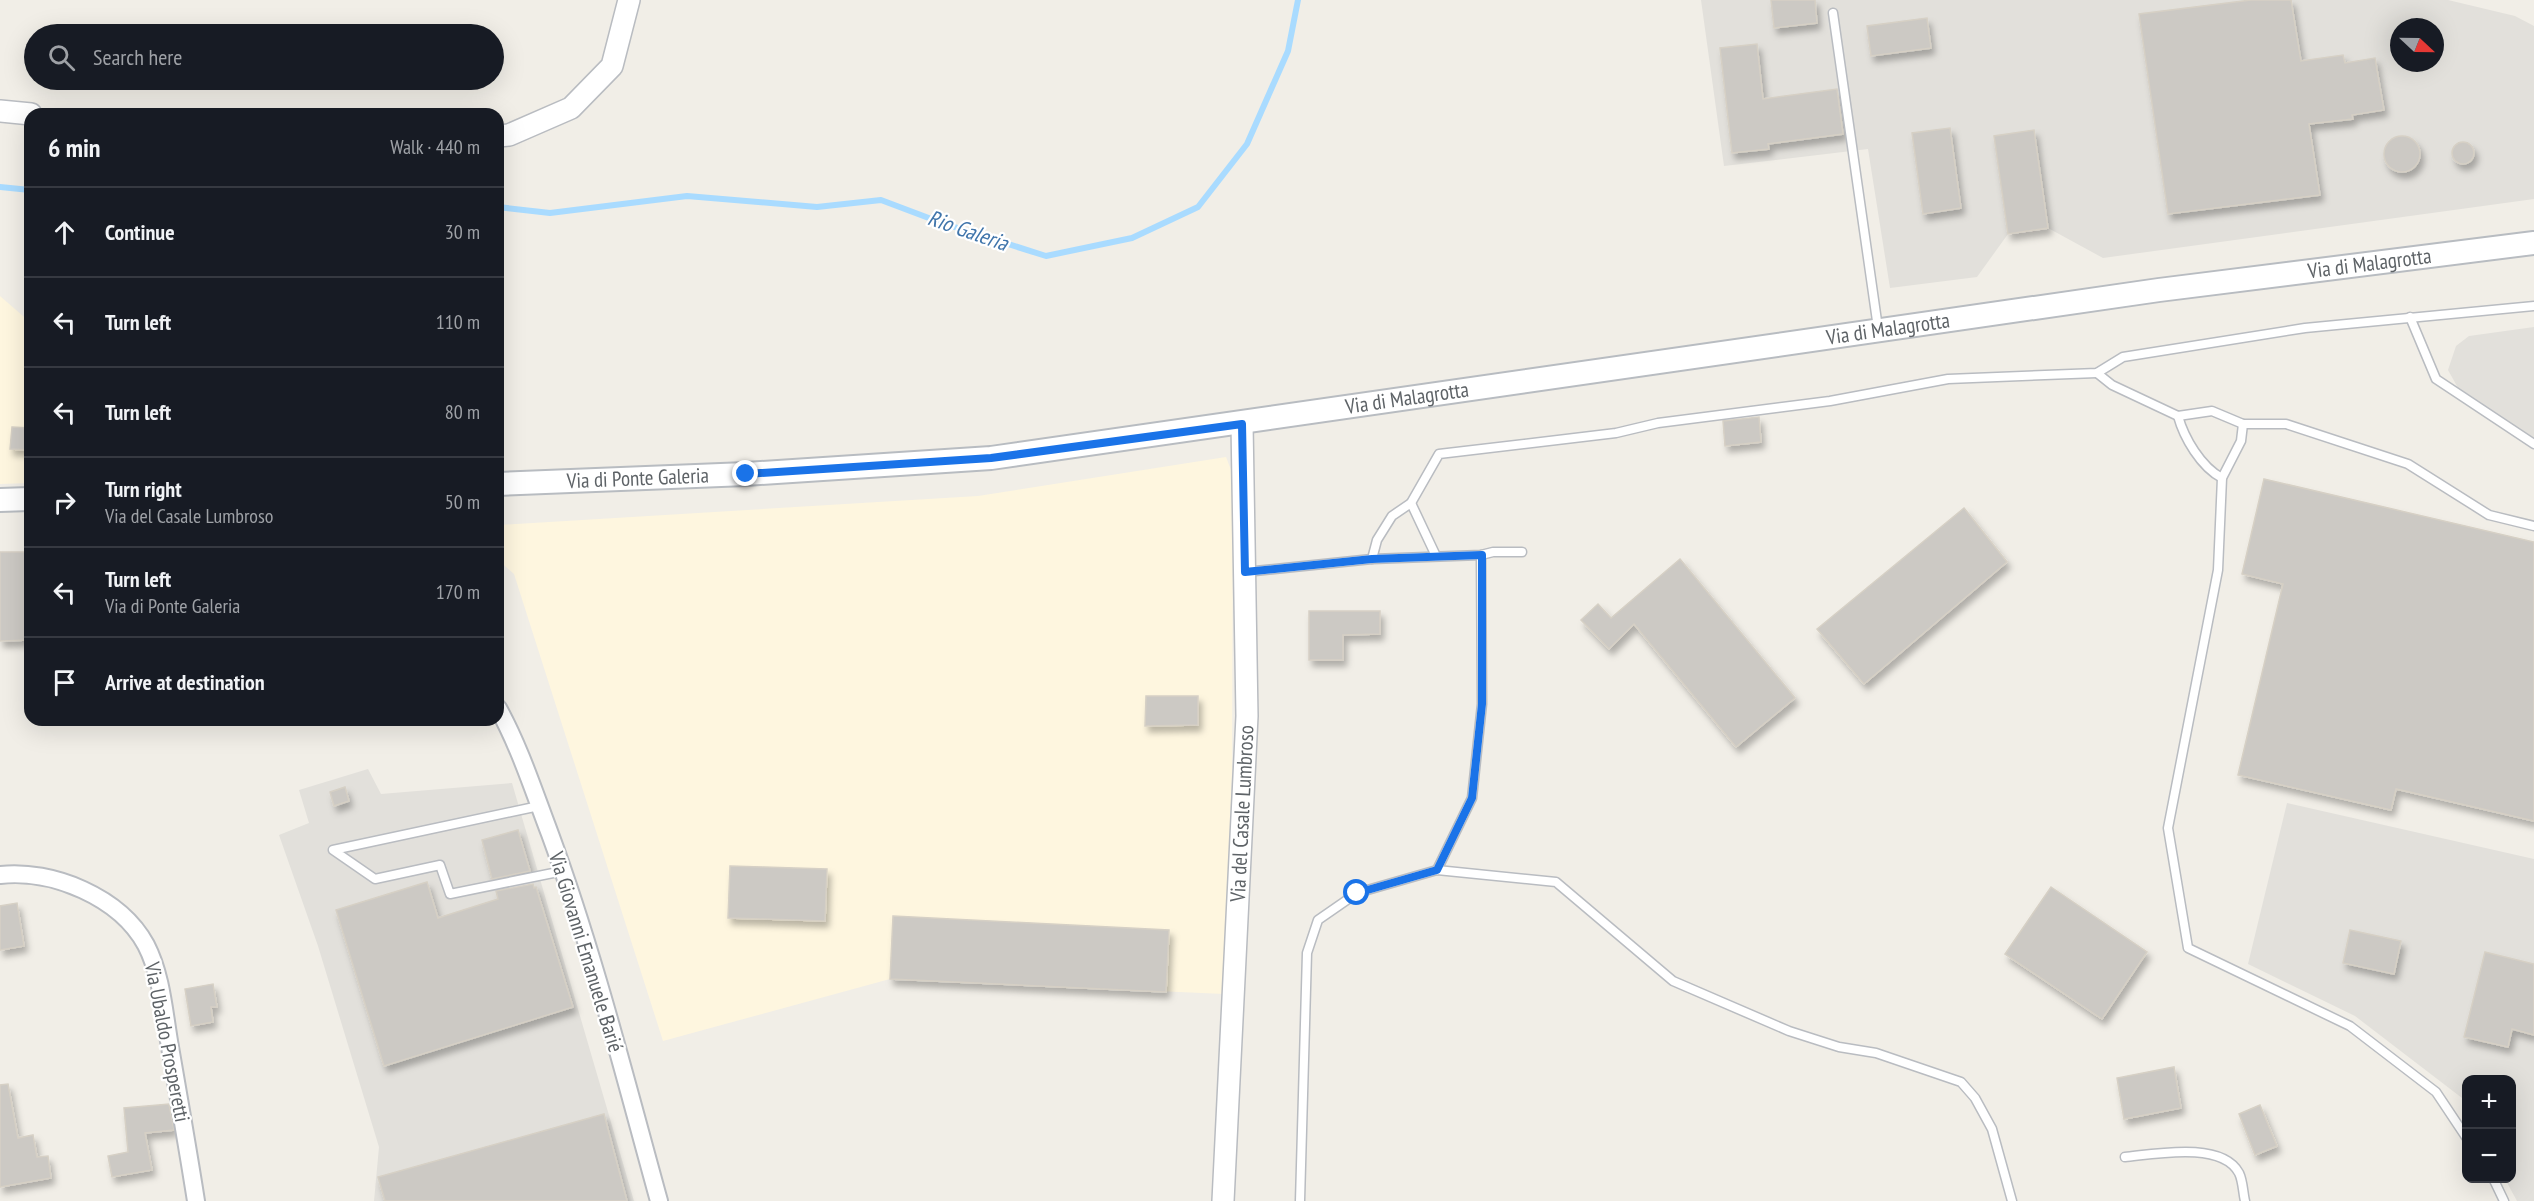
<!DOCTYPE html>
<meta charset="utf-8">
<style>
:root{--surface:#171b24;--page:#242831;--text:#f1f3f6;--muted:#9ea1a6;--line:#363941}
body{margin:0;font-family:"PT Sans Narrow",sans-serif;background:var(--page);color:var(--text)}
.controls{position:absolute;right:18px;bottom:18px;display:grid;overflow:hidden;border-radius:12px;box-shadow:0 6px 24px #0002}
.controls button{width:54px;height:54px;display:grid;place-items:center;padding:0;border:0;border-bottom:2px solid var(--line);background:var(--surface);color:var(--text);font:30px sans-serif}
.compass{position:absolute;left:2390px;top:18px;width:54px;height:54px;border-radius:50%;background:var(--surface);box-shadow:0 6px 24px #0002;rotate:112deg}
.stop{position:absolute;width:18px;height:18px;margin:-14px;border:4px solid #1a73e8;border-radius:50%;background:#fff}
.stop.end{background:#1a73e8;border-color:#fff;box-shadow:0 2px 6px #0008}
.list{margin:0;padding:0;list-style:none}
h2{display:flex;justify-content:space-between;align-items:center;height:78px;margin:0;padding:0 24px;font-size:26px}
h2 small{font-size:20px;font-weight:400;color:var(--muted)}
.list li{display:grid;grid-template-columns:39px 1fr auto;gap:18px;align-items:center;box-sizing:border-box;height:90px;padding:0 24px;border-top:2px solid var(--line)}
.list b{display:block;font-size:22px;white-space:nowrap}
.list p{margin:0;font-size:20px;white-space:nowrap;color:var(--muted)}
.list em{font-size:20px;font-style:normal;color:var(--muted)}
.icon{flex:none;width:33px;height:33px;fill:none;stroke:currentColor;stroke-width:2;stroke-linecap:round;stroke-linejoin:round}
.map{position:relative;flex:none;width:2534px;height:1201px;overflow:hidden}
.search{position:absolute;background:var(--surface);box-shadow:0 6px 24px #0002;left:24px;top:24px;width:480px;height:66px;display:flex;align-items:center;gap:15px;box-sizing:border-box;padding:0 21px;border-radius:33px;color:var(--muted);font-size:22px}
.panel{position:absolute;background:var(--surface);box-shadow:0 6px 24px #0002;left:24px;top:108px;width:480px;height:618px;border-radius:18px}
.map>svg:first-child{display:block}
.commercial{fill:#fef6df}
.industrial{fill:#e2e0db;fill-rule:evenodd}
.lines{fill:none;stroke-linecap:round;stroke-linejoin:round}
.stream{stroke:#a9dbff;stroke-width:6}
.building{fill:#ccc9c4;stroke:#d6d0c5;stroke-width:1.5;filter:url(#shadow)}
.service-casing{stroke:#b9bcc1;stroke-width:11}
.minor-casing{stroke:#b9bcc1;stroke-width:20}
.tertiary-casing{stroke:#b9bcc1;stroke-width:24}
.secondary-casing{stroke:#b8bcc1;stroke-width:26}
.service{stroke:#fff;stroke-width:8}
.minor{stroke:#fff;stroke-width:16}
.tertiary{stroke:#fff;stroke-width:21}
.secondary{stroke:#fff;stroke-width:22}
.route{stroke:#1a73e8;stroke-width:8}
.labels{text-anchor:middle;stroke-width:4.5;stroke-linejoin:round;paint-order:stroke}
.street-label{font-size:21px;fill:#5e6367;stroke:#fff}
.water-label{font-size:22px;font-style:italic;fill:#4075ab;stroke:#fff}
</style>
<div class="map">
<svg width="2534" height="1201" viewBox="0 0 2534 1201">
<defs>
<filter id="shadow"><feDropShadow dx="3.5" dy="6" stdDeviation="3" flood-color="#0004"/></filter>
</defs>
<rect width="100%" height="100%" fill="#f1eee7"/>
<g class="commercial">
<polygon points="0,296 30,322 30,483 0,484"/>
<polygon points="1226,457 1233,475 1232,770 1224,994 890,979 663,1041 514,574 498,560 498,525 978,496"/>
</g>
<g class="industrial">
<path d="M1701,0H2448L2515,16L2534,26V199L2103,258L2048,228L2008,234L1977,277L1890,288L1868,149L1724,166ZM2399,27H2435V63H2399Z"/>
<polygon points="2534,327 2534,439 2462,395 2448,370 2456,346 2469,336"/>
<polygon points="368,769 381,794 512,783 634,1201 374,1201 379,1147 318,946 279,835 309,823 299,790"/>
<polygon points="2287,803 2534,859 2534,1201 2517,1201 2505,1179 2512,1178 2512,1080 2466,1080 2466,1107 2462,1098 2355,1016 2248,964"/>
</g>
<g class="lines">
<g class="stream">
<polyline points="0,187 30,190"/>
<polyline points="498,207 550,213 687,196 817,207 881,200 942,223 1046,256 1132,238 1198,207 1247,144 1288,51 1298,0"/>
</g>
</g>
<g class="building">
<polygon points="1771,0 1815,0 1817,23 1774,28"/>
<polygon points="2251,0 2291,0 2301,61 2343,55 2345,63 2375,58 2384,110 2352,115 2353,119 2309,124 2320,195 2168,214 2139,14"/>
<polygon points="1927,18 1931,48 1871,56 1867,26"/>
<polygon points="1757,44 1763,99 1837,89 1843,134 1768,144 1769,149 1732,153 1720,48"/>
<polygon points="1950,128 1961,208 1923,214 1912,133"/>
<polygon points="2034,130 2048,228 2008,234 1994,136"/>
<circle cx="2402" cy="154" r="18"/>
<circle cx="2463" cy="153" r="11"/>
<polygon points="1759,417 1761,442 1725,446 1723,421"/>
<polygon points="12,427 30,428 30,450 10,449"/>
<polygon points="2264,479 2534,542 2534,821 2396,789 2391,810 2238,775 2283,584 2242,574"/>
<polygon points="1964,508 2007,562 1864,684 1817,629"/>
<polygon points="0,552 30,552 30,640 0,641"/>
<polygon points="1680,559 1795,698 1736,747 1634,624 1609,649 1581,620 1598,604 1611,618"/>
<polygon points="1309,611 1380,611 1380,634 1343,635 1343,660 1309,660"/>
<polygon points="1146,696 1198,696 1198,725 1145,726"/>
<polygon points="345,787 349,801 334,806 330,792"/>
<polygon points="518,830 530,871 492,879 482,840"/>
<polygon points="730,866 827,869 825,921 728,918"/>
<polygon points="427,882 438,918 498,899 496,891 533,884 534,888 536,887 573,1007 384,1066 336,910"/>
<polygon points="2051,887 2147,952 2102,1019 2005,954"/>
<polygon points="17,903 24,946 0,950 0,906"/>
<polygon points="893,916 1169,930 1166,992 890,979"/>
<polygon points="2350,930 2401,941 2394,974 2343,963"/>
<polygon points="2485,952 2534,964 2534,1035 2512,1029 2508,1047 2464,1037"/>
<polygon points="213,984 217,1007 211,1007 213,1022 191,1026 185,989"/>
<polygon points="2174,1067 2181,1108 2124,1119 2117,1078"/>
<polygon points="8,1084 18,1138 33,1135 37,1157 48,1156 51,1178 0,1187 0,1085"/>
<polygon points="169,1104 174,1130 145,1133 152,1170 112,1177 108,1156 128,1152 124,1108"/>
<polygon points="2260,1105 2277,1146 2255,1155 2239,1114"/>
<polygon points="604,1114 627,1201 385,1201 378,1177"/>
</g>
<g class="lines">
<defs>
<g id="service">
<polyline points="1833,13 1878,328"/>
<polyline points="2410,317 2436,379 2534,444"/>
<polyline points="2097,373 2112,385 2178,416 2212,411 2243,424 2286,424 2408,464 2489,515 2534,526"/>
<path d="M2178,416C2184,438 2201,467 2222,478"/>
<polyline points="2243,424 2241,441 2222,478 2218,570 2168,828 2188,948 2350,1026 2436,1092 2466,1137"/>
<polyline points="1411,503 1436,556"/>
<polyline points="1372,559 1377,540 1392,516 1411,503 1439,454 1616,433 1658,423 1830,401 1948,379 2097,373 2123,357 2305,328 2534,306"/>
<polyline points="1245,572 1372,559 1481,555 1493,552 1522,552"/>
<polyline points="539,806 333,850 375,879 440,865 450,894 563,871"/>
<polyline points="1437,870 1472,798 1482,704 1481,555"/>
<path d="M2125,1157C2155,1154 2222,1141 2239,1173C2243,1181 2243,1193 2245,1201"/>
<polyline points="2493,1178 2504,1201"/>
<polyline points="1300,1201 1307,953 1318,920 1357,893 1437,870 1556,882 1673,981 1789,1031 1839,1047 1876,1053 1961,1082 1975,1098 1992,1129 2012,1201"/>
</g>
<g id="minor">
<path d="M498,708C520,748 534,792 550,834C594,954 625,1078 659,1201"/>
<path d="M0,875C52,869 120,897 146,945C162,976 164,1013 170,1047C179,1099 188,1150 196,1201"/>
</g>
<g id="tertiary">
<polyline points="0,111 31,114"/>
<polyline points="498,136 509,135 571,108 612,66 629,0"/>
<path id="s1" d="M1223,1201L1247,716L1242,424"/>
</g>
<g id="secondary">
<path id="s2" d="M498,484L746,474L991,458L2159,290L2534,243"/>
<polyline points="0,500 30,499"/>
</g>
</defs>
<use href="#service" class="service-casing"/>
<use href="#minor" class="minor-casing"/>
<use href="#tertiary" class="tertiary-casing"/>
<use href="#secondary" class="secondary-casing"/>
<use href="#service" class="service"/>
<use href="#minor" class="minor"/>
<use href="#tertiary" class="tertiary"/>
<use href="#secondary" class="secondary"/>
</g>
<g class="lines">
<polyline class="route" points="746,474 991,458 1242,424 1245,572 1372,559 1482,555 1482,704 1472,798 1437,870 1357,893"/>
</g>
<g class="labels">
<g class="street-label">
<text dy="7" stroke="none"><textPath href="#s2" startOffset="1886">Via di Malagrotta</textPath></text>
<text dy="7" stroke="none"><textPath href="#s2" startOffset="1400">Via di Malagrotta</textPath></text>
<text dy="7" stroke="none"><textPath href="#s2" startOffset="914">Via di Malagrotta</textPath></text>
<text dy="7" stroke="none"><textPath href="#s2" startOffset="140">Via di Ponte Galeria</textPath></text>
<text dy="7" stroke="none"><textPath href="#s1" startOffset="388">Via del Casale Lumbroso</textPath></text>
<text transform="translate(586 952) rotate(73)" y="7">Via Giovanni Emanuele Barié</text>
<text transform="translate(167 1042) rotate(79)" y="7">Via Ubaldo Prosperetti</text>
</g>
<g class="water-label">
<text transform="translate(968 230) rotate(19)" y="8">Rio Galeria</text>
</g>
</g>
</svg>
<div class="controls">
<button>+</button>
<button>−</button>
</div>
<svg class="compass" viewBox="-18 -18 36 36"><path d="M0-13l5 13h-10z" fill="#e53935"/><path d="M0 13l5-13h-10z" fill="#9ea1a6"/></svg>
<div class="stop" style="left:1357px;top:893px"></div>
<div class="stop end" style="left:746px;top:474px"></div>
<div class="search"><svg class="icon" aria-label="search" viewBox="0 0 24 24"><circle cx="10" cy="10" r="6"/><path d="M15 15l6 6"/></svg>Search here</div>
<section class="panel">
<h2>6 min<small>Walk · 440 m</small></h2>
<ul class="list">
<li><svg class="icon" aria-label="ahead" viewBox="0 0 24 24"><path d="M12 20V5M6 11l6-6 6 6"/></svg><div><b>Continue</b></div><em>30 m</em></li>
<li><svg class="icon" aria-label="left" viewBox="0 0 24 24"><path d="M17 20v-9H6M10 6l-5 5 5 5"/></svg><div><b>Turn left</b></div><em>110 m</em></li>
<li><svg class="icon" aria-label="left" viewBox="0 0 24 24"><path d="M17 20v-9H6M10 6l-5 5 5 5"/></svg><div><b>Turn left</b></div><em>80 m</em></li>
<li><svg class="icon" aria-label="right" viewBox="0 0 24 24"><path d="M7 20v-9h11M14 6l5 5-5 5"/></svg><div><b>Turn right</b><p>Via del Casale Lumbroso</p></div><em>50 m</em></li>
<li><svg class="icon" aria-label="left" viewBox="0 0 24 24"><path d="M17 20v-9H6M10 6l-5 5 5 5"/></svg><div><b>Turn left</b><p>Via di Ponte Galeria</p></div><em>170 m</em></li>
<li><svg class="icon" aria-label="arrive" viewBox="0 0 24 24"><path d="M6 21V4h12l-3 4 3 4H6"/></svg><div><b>Arrive at destination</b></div></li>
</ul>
</section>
</div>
